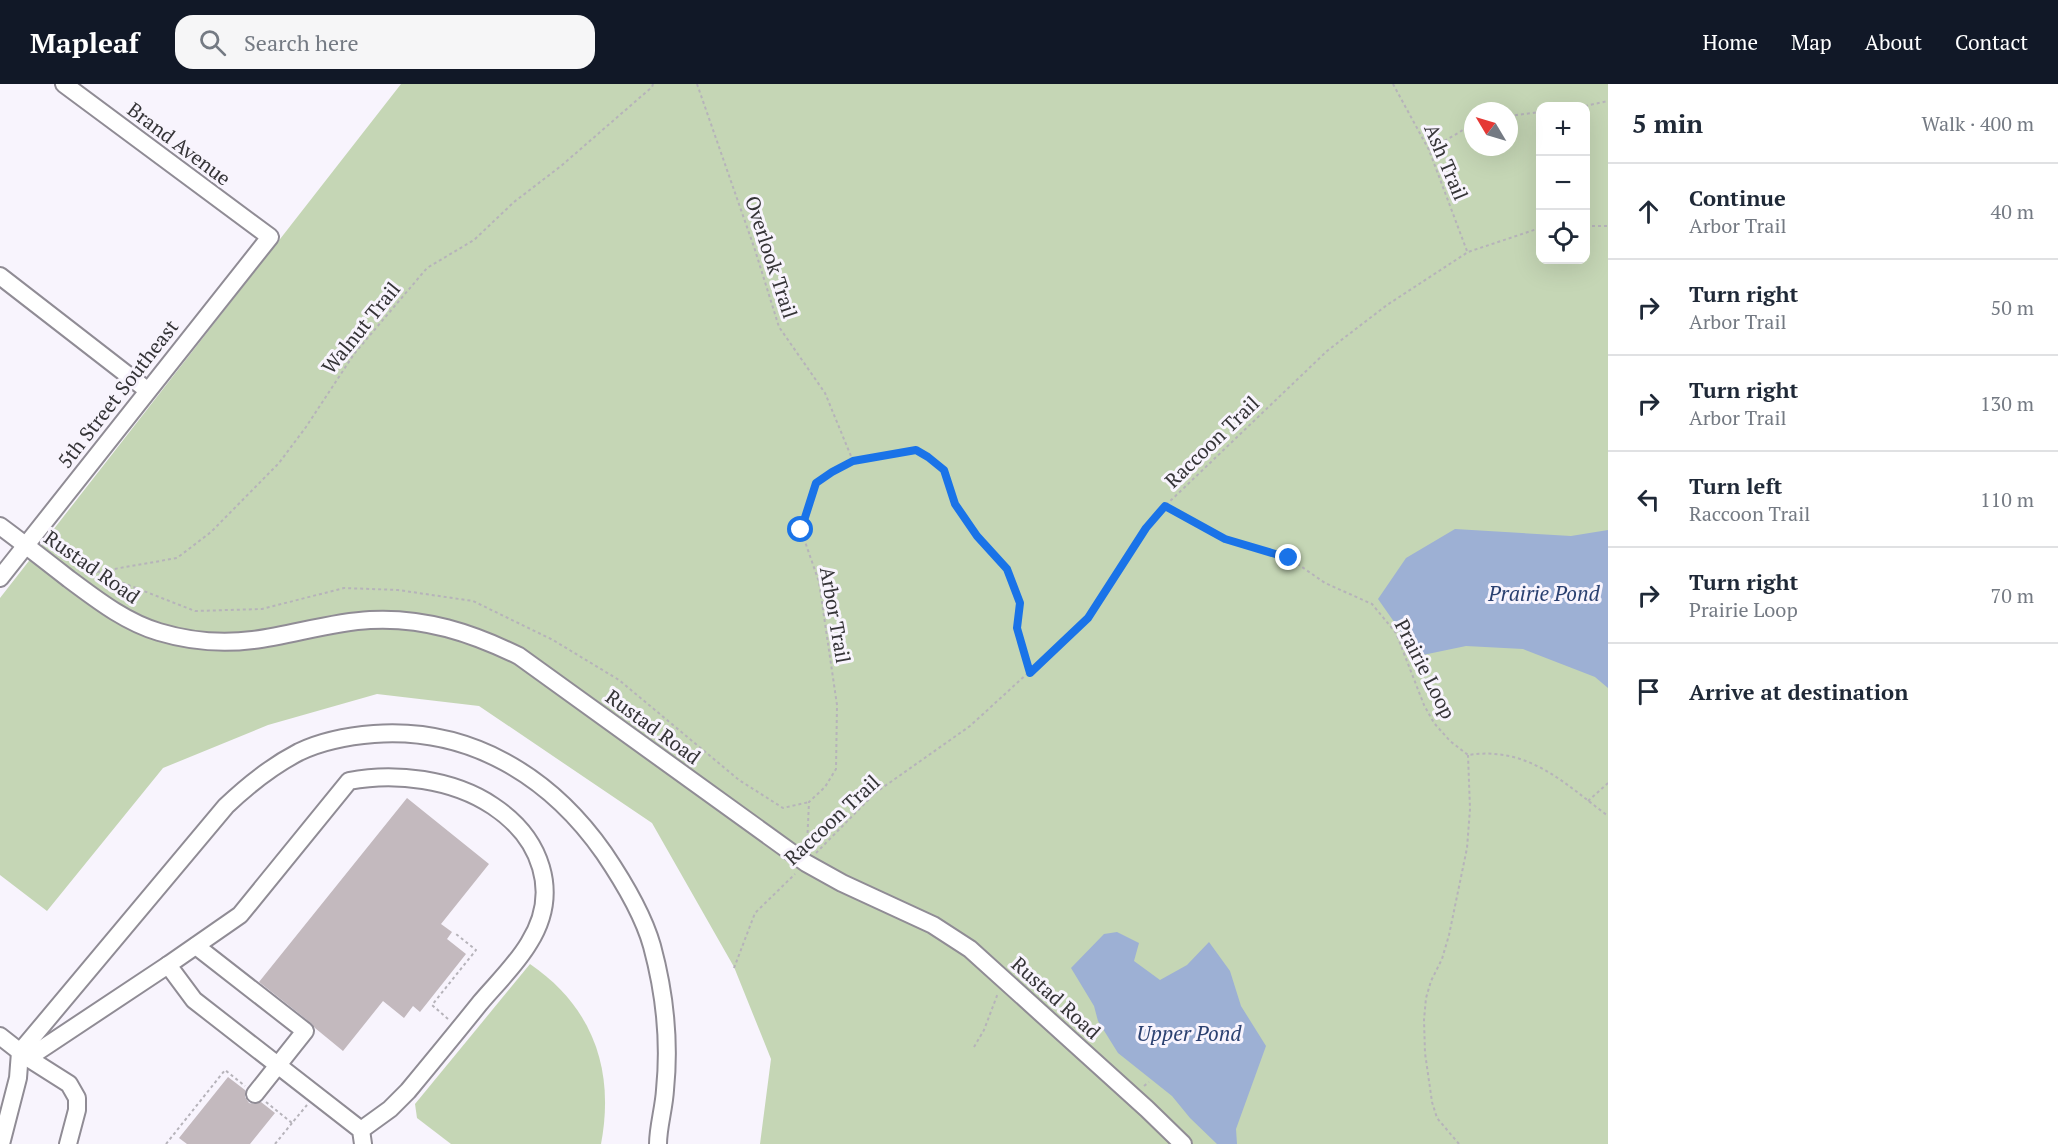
<!DOCTYPE html>
<meta charset="utf-8">
<style>
:root{--surface:#fff;--page:#f6f6f7;--text:#1f2937;--muted:#747a83;--line:#e0e1e3;--accent:#111827}
body{margin:0;font-family:"PT Serif",serif;background:var(--page);color:var(--text)}
.controls{position:absolute;right:18px;top:18px;display:grid;overflow:hidden;border-radius:12px;box-shadow:0 6px 24px #0002}
.controls button{width:54px;height:54px;display:grid;place-items:center;padding:0;border:0;border-bottom:2px solid var(--line);background:var(--surface);color:var(--text);font:30px sans-serif}
.compass{position:absolute;left:1464px;top:18px;width:54px;height:54px;border-radius:50%;background:var(--surface);box-shadow:0 6px 24px #0002;rotate:308deg}
.stop{position:absolute;width:18px;height:18px;margin:-14px;border:4px solid #1a73e8;border-radius:50%;background:#fff}
.stop.end{background:#1a73e8;border-color:#fff;box-shadow:0 2px 6px #0008}
.list{margin:0;padding:0;list-style:none}
h2{display:flex;justify-content:space-between;align-items:center;height:78px;margin:0;padding:0 24px;font-size:26px}
h2 small{font-size:20px;font-weight:400;color:var(--muted)}
.list li{display:grid;grid-template-columns:39px 1fr auto;gap:18px;align-items:center;box-sizing:border-box;height:96px;padding:0 24px;border-top:2px solid var(--line)}
.list b{display:block;font-size:22px;white-space:nowrap}
.list p{margin:0;font-size:20px;white-space:nowrap;color:var(--muted)}
.list em{font-size:20px;font-style:normal;color:var(--muted)}
.icon{flex:none;width:33px;height:33px;fill:none;stroke:currentColor;stroke-width:2;stroke-linecap:round;stroke-linejoin:round}
.map{position:relative;flex:none;width:1608px;height:1060px;overflow:hidden}
header{display:flex;align-items:center;gap:36px;box-sizing:border-box;height:84px;padding:0 30px;background:var(--accent);color:#fff}
header strong{font-size:28px}
nav{display:flex;gap:33px;margin-inline-start:auto;font-size:21px}
.search{width:420px;height:54px;background:var(--page);display:flex;align-items:center;gap:15px;box-sizing:border-box;padding:0 21px;border-radius:18px;color:var(--muted);font-size:22px}
main{display:flex}
aside{flex:1;background:var(--surface)}
.map>svg:first-child{display:block}
.green{fill:#c5d6b5;fill-rule:evenodd}
.water{fill:#9db0d4}
.building{fill:#c3b9be}
.lines{fill:none;stroke-linecap:round;stroke-linejoin:round}
.minor-casing{stroke:#908c95;stroke-width:20}
.path{stroke:#b6b3ba;stroke-width:2;stroke-dasharray:3 3;stroke-linecap:butt}
.minor{stroke:#fff;stroke-width:16}
.route{stroke:#1a73e8;stroke-width:8}
.labels{text-anchor:middle;stroke-width:6;stroke-linejoin:round;paint-order:stroke}
.street-label{font-size:20px;fill:#353437;stroke:#f8f4fd}
.water-label{font-size:21px;font-style:italic;fill:#2b4171;stroke:#f8f4fd}
</style>
<header>
<strong>Mapleaf</strong>
<div class="search"><svg class="icon" aria-label="search" viewBox="0 0 24 24"><circle cx="10" cy="10" r="6"/><path d="M15 15l6 6"/></svg>Search here</div>
<nav><a>Home</a><a>Map</a><a>About</a><a>Contact</a></nav>
</header>
<main>
<div class="map">
<svg width="1608" height="1060" viewBox="0 0 1608 1060">
<rect width="100%" height="100%" fill="#f8f4fd"/>
<g class="green">
<path d="M401,0H1608V1060H760L771,975L734,883L652,739L479,622L377,610L268,641L163,684L47,827L0,791V514ZM1540,22H1586V176H1540ZM1473,27H1509V63H1473Z"/>
<path d="M530,880C593,923 615,986 601,1060H451L417,1034L415,1020Z"/>
</g>
<g class="water">
<polygon points="1455,445 1571,452 1608,446 1608,604 1595,593 1523,565 1466,562 1418,572 1378,515 1406,474"/>
<polygon points="1117,848 1139,859 1134,877 1160,896 1187,881 1209,858 1230,887 1241,922 1266,962 1236,1045 1237,1060 1217,1060 1190,1034 1172,1012 1118,969 1098,937 1094,922 1071,884 1104,850"/>
</g>
<g class="building">
<polygon points="407,714 489,780 441,840 452,848 447,855 466,870 420,928 413,922 404,934 383,917 343,967 315,944 311,939 259,898"/>
<polygon points="228,993 245,1006 245,1013 249,1019 254,1020 261,1018 275,1029 250,1060 187,1060 179,1054"/>
</g>
<g class="lines">
<defs>
<g id="minor">
<polyline points="0,192 147,306"/>
<path d="M0,442C23,459 46,477 69,495C96,515 125,538 159,548C189,557 222,560 253,556C292,551 331,538 370,536C424,533 472,549 519,572L806,779L842,799L933,841L970,865L1147,1025L1183,1060"/>
<polyline points="0,494 270,153 64,0"/>
<polyline points="196,862 305,947 255,1010"/>
<polyline points="0,952 28,974 69,1000 77,1014 77,1026 68,1060"/>
<polyline points="28,974 168,881"/>
<path d="M361,1046L390,1025L408,1007C432,978 456,949 480,919C496,900 516,881 529,859C561,808 541,754 493,722C453,695 395,688 349,697L240,831L168,881L194,916L361,1046L363,1060"/>
<path d="M1,1060L18,994L20,968L226,722C248,701 272,682 299,668C322,657 348,652 374,650C470,643 550,692 604,769C623,797 643,830 652,862C665,910 670,957 665,1006C664,1024 658,1043 658,1060"/>
</g>
</defs>
<use href="#minor" class="minor-casing"/>
<g class="path">
<polyline points="697,0 755,166 779,243 825,309 853,377"/>
<polyline points="1393,0 1429,66 1467,167"/>
<polyline points="1585,22 1608,17"/>
<polyline points="1509,32 1540,28"/>
<polyline points="1429,66 1463,46 1473,43"/>
<polyline points="1586,142 1608,142"/>
<path d="M1166,423L1225,455L1289,474L1325,499L1372,520L1396,549L1424,621L1434,639L1450,657L1468,671C1528,662 1563,698 1608,732"/>
<polyline points="49,460 55,460 95,488 195,527 262,525 344,504 398,506 473,517 553,556 619,596 739,696 783,724 809,718"/>
<polyline points="97,488 177,474 211,448 279,379 306,343 354,270 427,184 474,156 514,118 561,82 652,3 653,0"/>
<polyline points="1588,717 1608,699"/>
<polyline points="807,761 809,718 825,703 836,685 837,621 819,498 801,446 808,418 816,399 832,388 853,377 916,366 928,373 944,386 955,420 977,452 1007,485 1020,519 1017,544 1030,588"/>
<polyline points="816,769 875,709 970,642 1088,534 1146,444 1165,422 1327,267 1387,221 1468,168 1540,144"/>
<polyline points="734,884 755,829 795,790"/>
<polyline points="448,935 432,921 476,866 456,850"/>
<polyline points="974,963 984,946 998,909"/>
<polyline points="1144,1002 1149,998"/>
<polyline points="266,1018 292,1039 307,1021"/>
<polyline points="166,1060 225,986 245,1002"/>
<polyline points="275,1060 292,1039"/>
<polyline points="1459,1060 1437,1034 1432,1018 1425,969 1424,936 1426,914 1431,897 1442,875 1449,851 1467,764 1470,725 1468,671"/>
</g>
<use href="#minor" class="minor"/>
</g>
<g class="lines">
<polyline class="route" points="801,446 816,399 832,388 853,377 916,366 928,373 944,386 955,420 977,452 1007,485 1020,519 1017,544 1030,589 1088,534 1146,444 1165,422 1225,455 1289,474"/>
</g>
<g class="labels">
<g class="street-label">
<text transform="translate(179 60) rotate(37)" y="7">Brand Avenue</text>
<text transform="translate(1446 78) rotate(67)" y="7">Ash Trail</text>
<text transform="translate(771 173) rotate(72)" y="7">Overlook Trail</text>
<text transform="translate(361 244) rotate(-51)" y="7">Walnut Trail</text>
<text transform="translate(118 310) rotate(-52)" y="7">5th Street Southeast</text>
<text transform="translate(1212 358) rotate(-44)" y="7">Raccoon Trail</text>
<text transform="translate(92 483) rotate(35)" y="7">Rustad Road</text>
<text transform="translate(835 531) rotate(80)" y="7">Arbor Trail</text>
<text transform="translate(1425 585) rotate(63)" y="7">Prairie Loop</text>
<text transform="translate(653 643) rotate(36)" y="7">Rustad Road</text>
<text transform="translate(832 736) rotate(-43)" y="7">Raccoon Trail</text>
<text transform="translate(1056 914) rotate(42)" y="7">Rustad Road</text>
</g>
<g class="water-label">
<text x="1544" y="517">Prairie Pond</text>
<text x="1189" y="957">Upper Pond</text>
</g>
</g>
</svg>
<div class="controls">
<button>+</button>
<button>−</button>
<button><svg class="icon" aria-label="locate" viewBox="0 0 24 24"><circle cx="12" cy="12" r="6"/><path d="M12 2v4M12 18v4M2 12h4M18 12h4"/></svg></button>
</div>
<svg class="compass" viewBox="-18 -18 36 36"><path d="M0-13l5 13h-10z" fill="#e53935"/><path d="M0 13l5-13h-10z" fill="#747a83"/></svg>
<div class="stop" style="left:801px;top:446px"></div>
<div class="stop end" style="left:1289px;top:474px"></div>
</div>
<aside>
<h2>5 min<small>Walk · 400 m</small></h2>
<ul class="list">
<li><svg class="icon" aria-label="ahead" viewBox="0 0 24 24"><path d="M12 20V5M6 11l6-6 6 6"/></svg><div><b>Continue</b><p>Arbor Trail</p></div><em>40 m</em></li>
<li><svg class="icon" aria-label="right" viewBox="0 0 24 24"><path d="M7 20v-9h11M14 6l5 5-5 5"/></svg><div><b>Turn right</b><p>Arbor Trail</p></div><em>50 m</em></li>
<li><svg class="icon" aria-label="right" viewBox="0 0 24 24"><path d="M7 20v-9h11M14 6l5 5-5 5"/></svg><div><b>Turn right</b><p>Arbor Trail</p></div><em>130 m</em></li>
<li><svg class="icon" aria-label="left" viewBox="0 0 24 24"><path d="M17 20v-9H6M10 6l-5 5 5 5"/></svg><div><b>Turn left</b><p>Raccoon Trail</p></div><em>110 m</em></li>
<li><svg class="icon" aria-label="right" viewBox="0 0 24 24"><path d="M7 20v-9h11M14 6l5 5-5 5"/></svg><div><b>Turn right</b><p>Prairie Loop</p></div><em>70 m</em></li>
<li><svg class="icon" aria-label="arrive" viewBox="0 0 24 24"><path d="M6 21V4h12l-3 4 3 4H6"/></svg><div><b>Arrive at destination</b></div></li>
</ul>
</aside>
</main>
